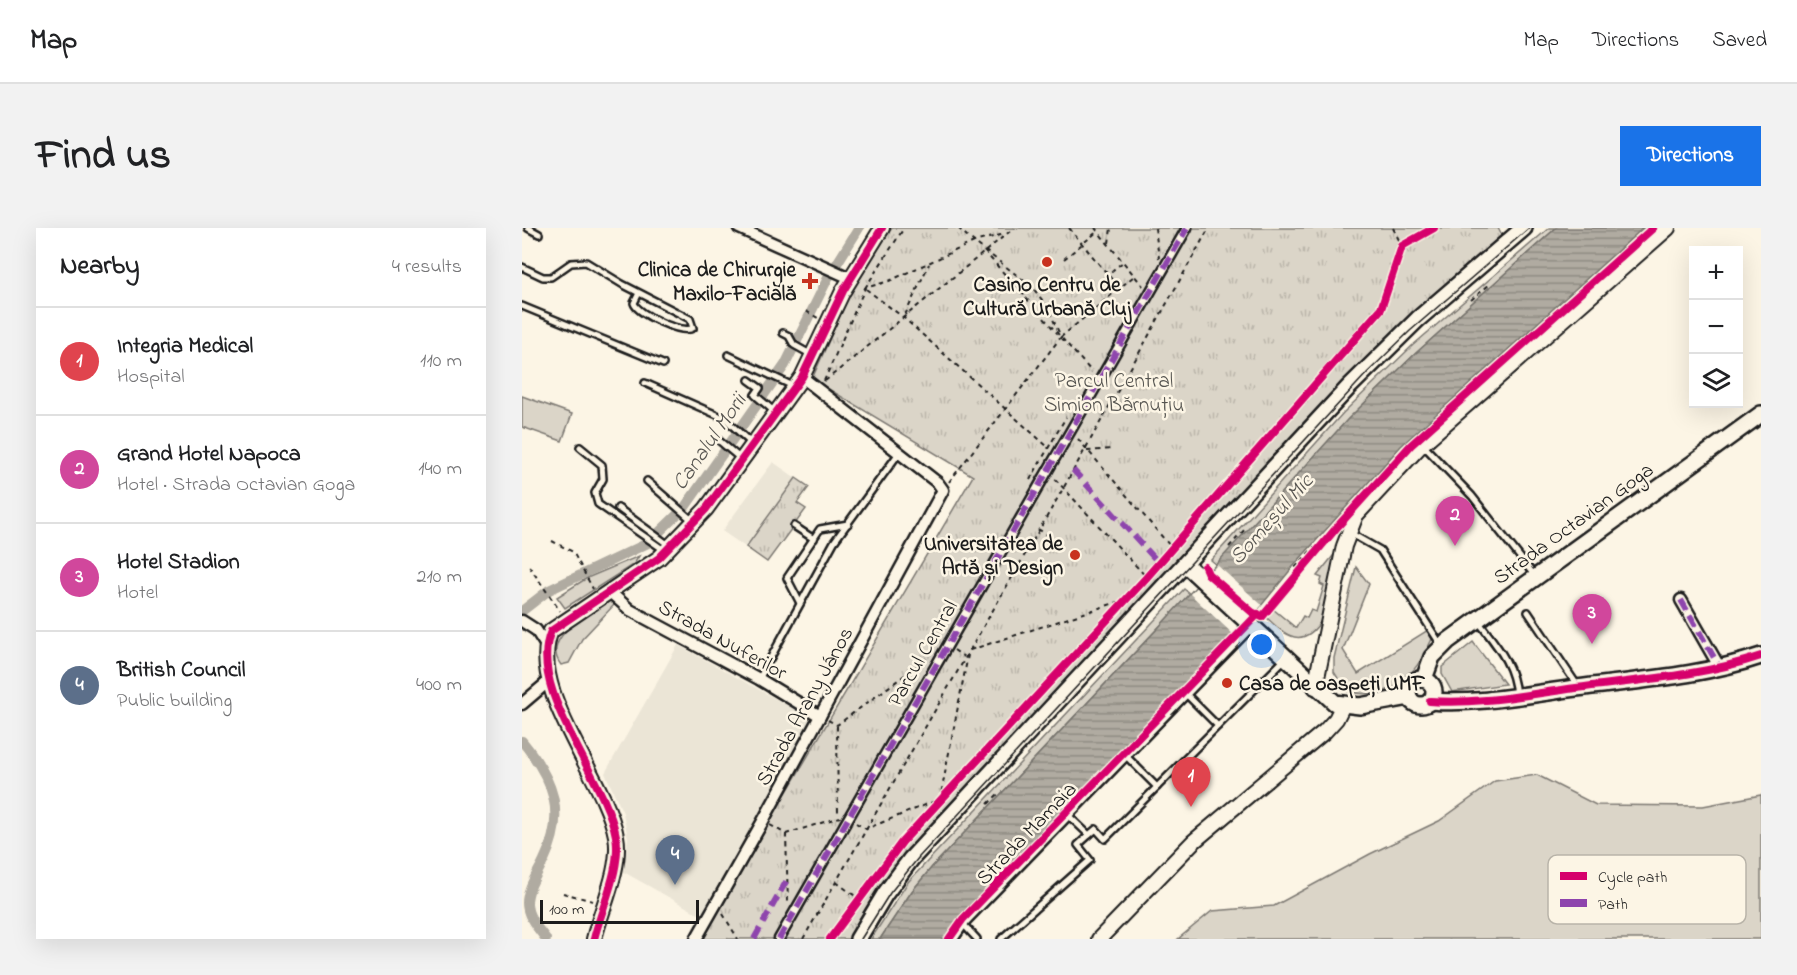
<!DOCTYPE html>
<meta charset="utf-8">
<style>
:root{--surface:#fff;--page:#f2f2f2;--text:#202124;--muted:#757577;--line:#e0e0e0;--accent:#1a73e8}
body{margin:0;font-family:"Indie Flower",sans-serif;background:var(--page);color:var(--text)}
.controls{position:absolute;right:18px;top:18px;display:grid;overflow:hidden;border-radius:0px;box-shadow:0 6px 24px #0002}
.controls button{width:54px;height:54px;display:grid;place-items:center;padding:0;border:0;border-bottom:2px solid var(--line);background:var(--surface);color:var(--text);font:30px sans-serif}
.scale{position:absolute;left:18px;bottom:15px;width:159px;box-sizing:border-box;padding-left:6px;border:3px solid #1c1c1c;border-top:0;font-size:16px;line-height:21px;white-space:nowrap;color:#1c1c1c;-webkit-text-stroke:4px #fcf5e5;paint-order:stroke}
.you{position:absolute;left:740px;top:417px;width:21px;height:21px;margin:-15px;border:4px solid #fff;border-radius:50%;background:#1a73e8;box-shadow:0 0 0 9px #1a73e833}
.badge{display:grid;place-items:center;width:39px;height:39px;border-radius:50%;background:var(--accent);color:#fff;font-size:20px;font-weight:700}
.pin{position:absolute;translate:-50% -50px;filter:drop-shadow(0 2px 3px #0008)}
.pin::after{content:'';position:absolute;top:32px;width:21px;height:18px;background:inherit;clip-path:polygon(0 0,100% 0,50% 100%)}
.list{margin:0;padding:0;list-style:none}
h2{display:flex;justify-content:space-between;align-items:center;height:78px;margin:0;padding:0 24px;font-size:26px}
h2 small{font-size:20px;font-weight:400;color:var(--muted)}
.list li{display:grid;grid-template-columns:39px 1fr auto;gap:18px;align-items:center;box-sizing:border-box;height:108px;padding:0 24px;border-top:2px solid var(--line)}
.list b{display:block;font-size:22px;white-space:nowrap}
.list p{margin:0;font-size:20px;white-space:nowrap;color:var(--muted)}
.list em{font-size:20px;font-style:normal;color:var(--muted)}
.icon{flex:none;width:33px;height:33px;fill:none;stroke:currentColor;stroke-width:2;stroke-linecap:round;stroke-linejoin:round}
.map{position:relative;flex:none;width:1239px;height:711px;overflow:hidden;border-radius:0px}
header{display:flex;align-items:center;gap:36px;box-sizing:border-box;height:84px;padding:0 30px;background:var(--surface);border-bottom:2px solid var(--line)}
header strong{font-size:28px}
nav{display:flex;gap:33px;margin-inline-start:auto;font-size:21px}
.intro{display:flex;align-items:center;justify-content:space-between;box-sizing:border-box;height:144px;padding:0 36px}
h1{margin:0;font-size:42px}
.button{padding:15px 27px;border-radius:0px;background:var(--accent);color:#fff;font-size:21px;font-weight:700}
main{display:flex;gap:36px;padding:0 36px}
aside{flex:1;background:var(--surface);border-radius:0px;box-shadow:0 6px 24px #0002}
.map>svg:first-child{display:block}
.built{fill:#ebe5d6}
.green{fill:#dbd5c8;stroke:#7c7872;stroke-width:1.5}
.park{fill:url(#park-tufts);stroke:#7c7872;stroke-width:1.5}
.water{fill:url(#water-rules);stroke:#75726c;stroke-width:1.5}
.pier{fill:#fcf5e5}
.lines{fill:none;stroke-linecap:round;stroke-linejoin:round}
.canal{stroke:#b0aba1;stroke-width:10}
.service-casing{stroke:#1c1c1c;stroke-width:10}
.pedestrian-casing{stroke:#1c1c1c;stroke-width:13}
.minor-casing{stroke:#1c1c1c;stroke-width:15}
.tertiary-casing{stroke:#1c1c1c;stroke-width:18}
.secondary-casing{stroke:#1c1c1c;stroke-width:20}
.path{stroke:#1c1c1c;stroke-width:2;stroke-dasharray:4.5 4.5;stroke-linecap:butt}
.service{stroke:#fcf5e5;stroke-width:5}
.pedestrian{stroke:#fcf5e5;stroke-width:8}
.minor{stroke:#fcf5e5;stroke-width:10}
.tertiary{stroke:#fcf5e5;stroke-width:14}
.secondary{stroke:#fcf5e5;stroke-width:15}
.tram{stroke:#1c1c1c;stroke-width:1.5}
.quiet{stroke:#8e44ad;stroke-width:6;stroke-dasharray:12 6;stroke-linecap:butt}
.cycleway-casing{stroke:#fcf5e5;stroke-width:11}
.cycleway{stroke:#d6006c;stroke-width:8}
.poi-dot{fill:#c8321e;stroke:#fcf5e5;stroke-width:2}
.labels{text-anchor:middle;stroke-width:5;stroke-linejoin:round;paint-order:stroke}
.poi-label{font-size:21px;font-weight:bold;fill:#1c1c1c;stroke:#fcf5e5;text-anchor:end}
.park-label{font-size:21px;fill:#555450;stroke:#fcf5e5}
.street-label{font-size:21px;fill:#1c1c1c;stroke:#fcf5e5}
.water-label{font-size:22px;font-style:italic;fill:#575551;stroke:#fcf5e5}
.key{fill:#fcf5e5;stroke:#b9b4a9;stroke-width:1.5}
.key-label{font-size:16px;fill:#1c1c1c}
</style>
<header>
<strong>Map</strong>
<nav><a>Map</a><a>Directions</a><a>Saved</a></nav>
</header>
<div class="intro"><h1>Find us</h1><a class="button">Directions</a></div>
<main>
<aside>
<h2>Nearby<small>4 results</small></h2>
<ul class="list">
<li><span class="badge" style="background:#e0444e">1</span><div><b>Integria Medical</b><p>Hospital</p></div><em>110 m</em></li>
<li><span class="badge" style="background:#d1479c">2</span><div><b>Grand Hotel Napoca</b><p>Hotel · Strada Octavian Goga</p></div><em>140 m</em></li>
<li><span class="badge" style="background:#d1479c">3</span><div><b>Hotel Stadion</b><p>Hotel</p></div><em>210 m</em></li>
<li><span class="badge" style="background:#5c6f8a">4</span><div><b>British Council</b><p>Public building</p></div><em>400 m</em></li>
</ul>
</aside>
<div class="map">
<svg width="1239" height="711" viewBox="0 0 1239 711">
<defs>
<pattern id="park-tufts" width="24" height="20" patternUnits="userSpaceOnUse" patternTransform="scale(1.5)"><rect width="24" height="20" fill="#dbd5c8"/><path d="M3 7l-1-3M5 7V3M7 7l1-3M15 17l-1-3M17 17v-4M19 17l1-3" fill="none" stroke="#bbb6ab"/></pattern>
<pattern id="water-rules" width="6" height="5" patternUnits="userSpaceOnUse" patternTransform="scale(1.5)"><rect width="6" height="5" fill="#b0aba1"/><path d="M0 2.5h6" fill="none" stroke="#8e8a82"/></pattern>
</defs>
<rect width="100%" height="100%" fill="#fcf5e5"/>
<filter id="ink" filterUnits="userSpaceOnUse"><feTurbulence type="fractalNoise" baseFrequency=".0167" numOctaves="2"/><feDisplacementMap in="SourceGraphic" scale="12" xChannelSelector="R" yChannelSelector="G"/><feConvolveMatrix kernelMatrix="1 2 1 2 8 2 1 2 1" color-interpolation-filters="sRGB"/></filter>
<g filter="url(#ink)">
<g class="built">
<polygon points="251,234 287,259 275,275 284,281 245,334 200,303"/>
<polygon points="156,417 292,492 182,689 100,643 106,610 101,585 83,545"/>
</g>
<g class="green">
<polygon points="1027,0 1034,0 894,125 826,191 695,337 689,332 821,185 890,118"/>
<polygon points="0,168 50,186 40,213 0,199"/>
<path d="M815,323L801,390C781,423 764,408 744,389L751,381L774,400L781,388L785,390L789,382L794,384L802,358L798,356L800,350L795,348Z"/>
<polygon points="117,328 112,336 43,380 35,369 65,350"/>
<path d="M834,339L847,356L821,422L836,446L906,402L910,411C893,448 870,475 824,463L812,444V430Z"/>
<polygon points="662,361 668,366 410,639 390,663 358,711 349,711 386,654"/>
<path d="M89,372L92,377L60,411L47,435L39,437C17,409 70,384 89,372Z"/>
<polygon points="951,414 983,456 930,464 920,446 920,439"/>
<polygon points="1015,547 1074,577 1181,578 1239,567 1239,711 656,711 690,683 752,678 848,626 917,593 973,553"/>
</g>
<g class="park">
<polygon points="370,0 976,0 979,6 978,12 828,147 398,612 331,711 178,711 451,248 290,151 334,51"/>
<polygon points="274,250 287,259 275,275 284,281 245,334 224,319"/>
</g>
<polygon class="water" points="1034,0 1121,0 879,218 775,334 711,412 440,690 424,711 358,711 390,663 410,639 637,399 826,191 894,125"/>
<polygon class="pier" points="695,337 740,377 713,408 668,366"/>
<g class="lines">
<g class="canal">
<polyline points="0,383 27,362 126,315 163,279 263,137 306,50 337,0"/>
<path d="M0,513C31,551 45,585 22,632C16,645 5,660 5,675C5,689 16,700 24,711"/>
</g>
<defs>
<g id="service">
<polyline points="6,0 17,6"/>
<path d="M0,39L21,49H29L49,35L64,34L100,56L168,91L171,100C161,107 115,86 112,75L117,65"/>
<polyline points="0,78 141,136"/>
<polyline points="261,105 267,108 272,117 290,127"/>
<polyline points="206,127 271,158"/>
<polyline points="227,152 238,160 233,167 254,185"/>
<polyline points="123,155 202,190 230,216"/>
<polyline points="194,210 220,232"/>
<polyline points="902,218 950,268 1012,347"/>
<polyline points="58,219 80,237 81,251 73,265 76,276 142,322"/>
<polyline points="125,253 171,293"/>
<polyline points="96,280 148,318"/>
<polyline points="272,298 292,311"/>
<polyline points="828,305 858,322 919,417"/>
<polyline points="278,375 265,350 298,301 326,296"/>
<polyline points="1006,384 1055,457"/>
<path d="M956,393C974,417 992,436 994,468"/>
<polyline points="237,451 312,314 377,225"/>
<polyline points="664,466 696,498"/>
<polyline points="604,528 635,559"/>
<polyline points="546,587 567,607 574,601 583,611 764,430"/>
<polyline points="441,696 455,711"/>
<polyline points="479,711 568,632 556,617 567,607"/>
</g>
<polyline id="pedestrian" points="257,711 665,0"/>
<g id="minor">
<polyline points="217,0 328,50"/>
<polyline points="88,364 108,382 237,451 298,488"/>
<polyline points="1159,372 1198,440"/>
<polyline points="0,393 14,402 23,416"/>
<polyline points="0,476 27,453"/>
<polyline points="174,711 241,593 421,262 416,255 280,149"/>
<polyline points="430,711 443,692 730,396"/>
</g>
<g id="tertiary">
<polyline points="793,459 822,318 834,287 900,216 1146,0"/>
<path d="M72,711C79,681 100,639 94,608C83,549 4,461 29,403L137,330L184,281L280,149L321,63L360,0"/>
<polyline points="577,711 671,614 803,503 814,491 821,477"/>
</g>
<g id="secondary">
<polyline points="664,337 813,475 838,478 887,469"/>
<polyline points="902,451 910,429 926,413 1239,186"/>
<circle cx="899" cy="464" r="13"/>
<path d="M908,473C956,477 1007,466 1054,460C1116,452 1180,448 1239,428"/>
<polyline points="336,711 363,666 389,631 827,159 896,91 1002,0"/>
</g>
</defs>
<use href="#service" class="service-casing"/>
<use href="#pedestrian" class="pedestrian-casing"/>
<use href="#minor" class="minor-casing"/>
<use href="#tertiary" class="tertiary-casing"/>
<use href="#secondary" class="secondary-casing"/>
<g class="path">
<polyline points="436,0 452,14 482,6"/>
<polyline points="547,0 597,60"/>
<polyline points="573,0 621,58"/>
<polyline points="633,0 637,30"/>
<polyline points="871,0 880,18"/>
<polyline points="587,15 589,0"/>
<polyline points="462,23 570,144"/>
<polyline points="542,31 576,3"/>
<polyline points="582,49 601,34"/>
<polyline points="343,60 382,0"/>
<polyline points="344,61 382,90 527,220"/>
<polyline points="501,67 513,57"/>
<polyline points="949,72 968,56"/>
<polyline points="284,83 296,90"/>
<polyline points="383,87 407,36"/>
<polyline points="302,153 343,60 367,53 452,14 510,59 525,78 539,109 612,48"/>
<polyline points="303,153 492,0"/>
<polyline points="556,211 655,326"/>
<polyline points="565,223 590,221"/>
<polyline points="533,251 629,354"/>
<polyline points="508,252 544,189"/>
<polyline points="427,254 539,109"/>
<polyline points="516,301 539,316"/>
<polyline points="30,313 51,324 71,361"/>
<polyline points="707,319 724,300"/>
<polyline points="7,338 38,383"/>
<polyline points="775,346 771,342 792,319 796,322"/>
<polyline points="432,422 442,429"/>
<polyline points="448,422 605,371"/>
<polyline points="306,492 315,497 406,430"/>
<polyline points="315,498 316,588"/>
<polyline points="466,576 476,566"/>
<polyline points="334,595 344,601 418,571 446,427"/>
<polyline points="248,597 264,606 318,589"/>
<polyline points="264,606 266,675"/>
<polyline points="314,654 336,670"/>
<polyline points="41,665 71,673"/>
<polyline points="201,686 216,711"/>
<polyline points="281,711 542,259 687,0"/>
</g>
<use href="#service" class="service"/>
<use href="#pedestrian" class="pedestrian"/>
<use href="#minor" class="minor"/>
<use href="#tertiary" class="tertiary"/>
<use href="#secondary" class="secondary"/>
<polyline class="tram" points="339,711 368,665 397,629 846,144 888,103 1007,0"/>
<g class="quiet">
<polyline points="551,242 637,335"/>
<polyline points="1159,372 1198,440"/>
<polyline points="232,711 265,652"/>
<polyline points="257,711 665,0"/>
</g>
<defs>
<g id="cycleway">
<polyline points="683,339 686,346 730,384 740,389 816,298 889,217 1131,0"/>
<path d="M908,473C956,477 1007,466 1054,460C1116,452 1180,448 1239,428"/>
<path d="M72,711C79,681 100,639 94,608C83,549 4,461 29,403L137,330L184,281L280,149L321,63L360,0"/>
<polyline points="308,711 380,614 624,350 859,81 880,18 912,0"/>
<polyline points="427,711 441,691 736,386"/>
</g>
</defs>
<use href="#cycleway" class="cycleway-casing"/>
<use href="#cycleway" class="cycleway"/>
</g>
</g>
<g class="poi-dot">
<circle cx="525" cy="34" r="6"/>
<path d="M285 44h6v6h6v6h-6v6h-6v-6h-6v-6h6z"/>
<circle cx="553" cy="327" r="6"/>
<circle cx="705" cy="455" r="6"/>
</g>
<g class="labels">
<g class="poi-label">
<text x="274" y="48">Clinica de Chirurgie<tspan x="274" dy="24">Maxilo-Facială</tspan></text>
<text x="525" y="63" text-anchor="middle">Casino Centru de<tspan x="525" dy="24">Cultură Urbană Cluj</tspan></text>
<text x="541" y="322">Universitatea de<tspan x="541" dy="24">Artă și Design</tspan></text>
<text x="717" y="462" text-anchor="start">Casa de oaspeți UMF</text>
</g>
<g class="park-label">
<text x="592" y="159">Parcul Central<tspan x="592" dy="24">Simion Bărnuțiu</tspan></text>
</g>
<g class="street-label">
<text transform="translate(1051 295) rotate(-36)" y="7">Strada Octavian Goga</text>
<text transform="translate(201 411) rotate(29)" y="7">Strada Nuferilor</text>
<text transform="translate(400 425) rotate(-60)" y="7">Parcul Central</text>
<text transform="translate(282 478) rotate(-61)" y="7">Strada Arany János</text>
<text transform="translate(504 605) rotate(-46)" y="7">Strada Mamaia</text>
</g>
<g class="water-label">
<text transform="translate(186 213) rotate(-55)" y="8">Canalul Morii</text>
<text transform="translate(748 290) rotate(-48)" y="8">Someșul Mic</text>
</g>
</g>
<rect x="1026" y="627" width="198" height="69" rx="9" class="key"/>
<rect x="1038" y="644" width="27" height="8" fill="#d6006c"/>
<rect x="1038" y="671" width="27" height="8" fill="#8e44ad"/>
<g class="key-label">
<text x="1076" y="654">Cycle path</text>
<text x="1076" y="681">Path</text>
</g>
</svg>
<div class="controls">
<button>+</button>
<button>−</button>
<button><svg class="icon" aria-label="layers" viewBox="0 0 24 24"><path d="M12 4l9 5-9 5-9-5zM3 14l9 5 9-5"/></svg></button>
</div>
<div class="scale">100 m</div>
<div class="you"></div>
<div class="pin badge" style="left:669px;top:579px;background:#e0444e">1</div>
<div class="pin badge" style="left:933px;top:318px;background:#d1479c">2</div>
<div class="pin badge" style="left:1070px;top:416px;background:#d1479c">3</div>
<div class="pin badge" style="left:153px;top:657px;background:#5c6f8a">4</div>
</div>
</main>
